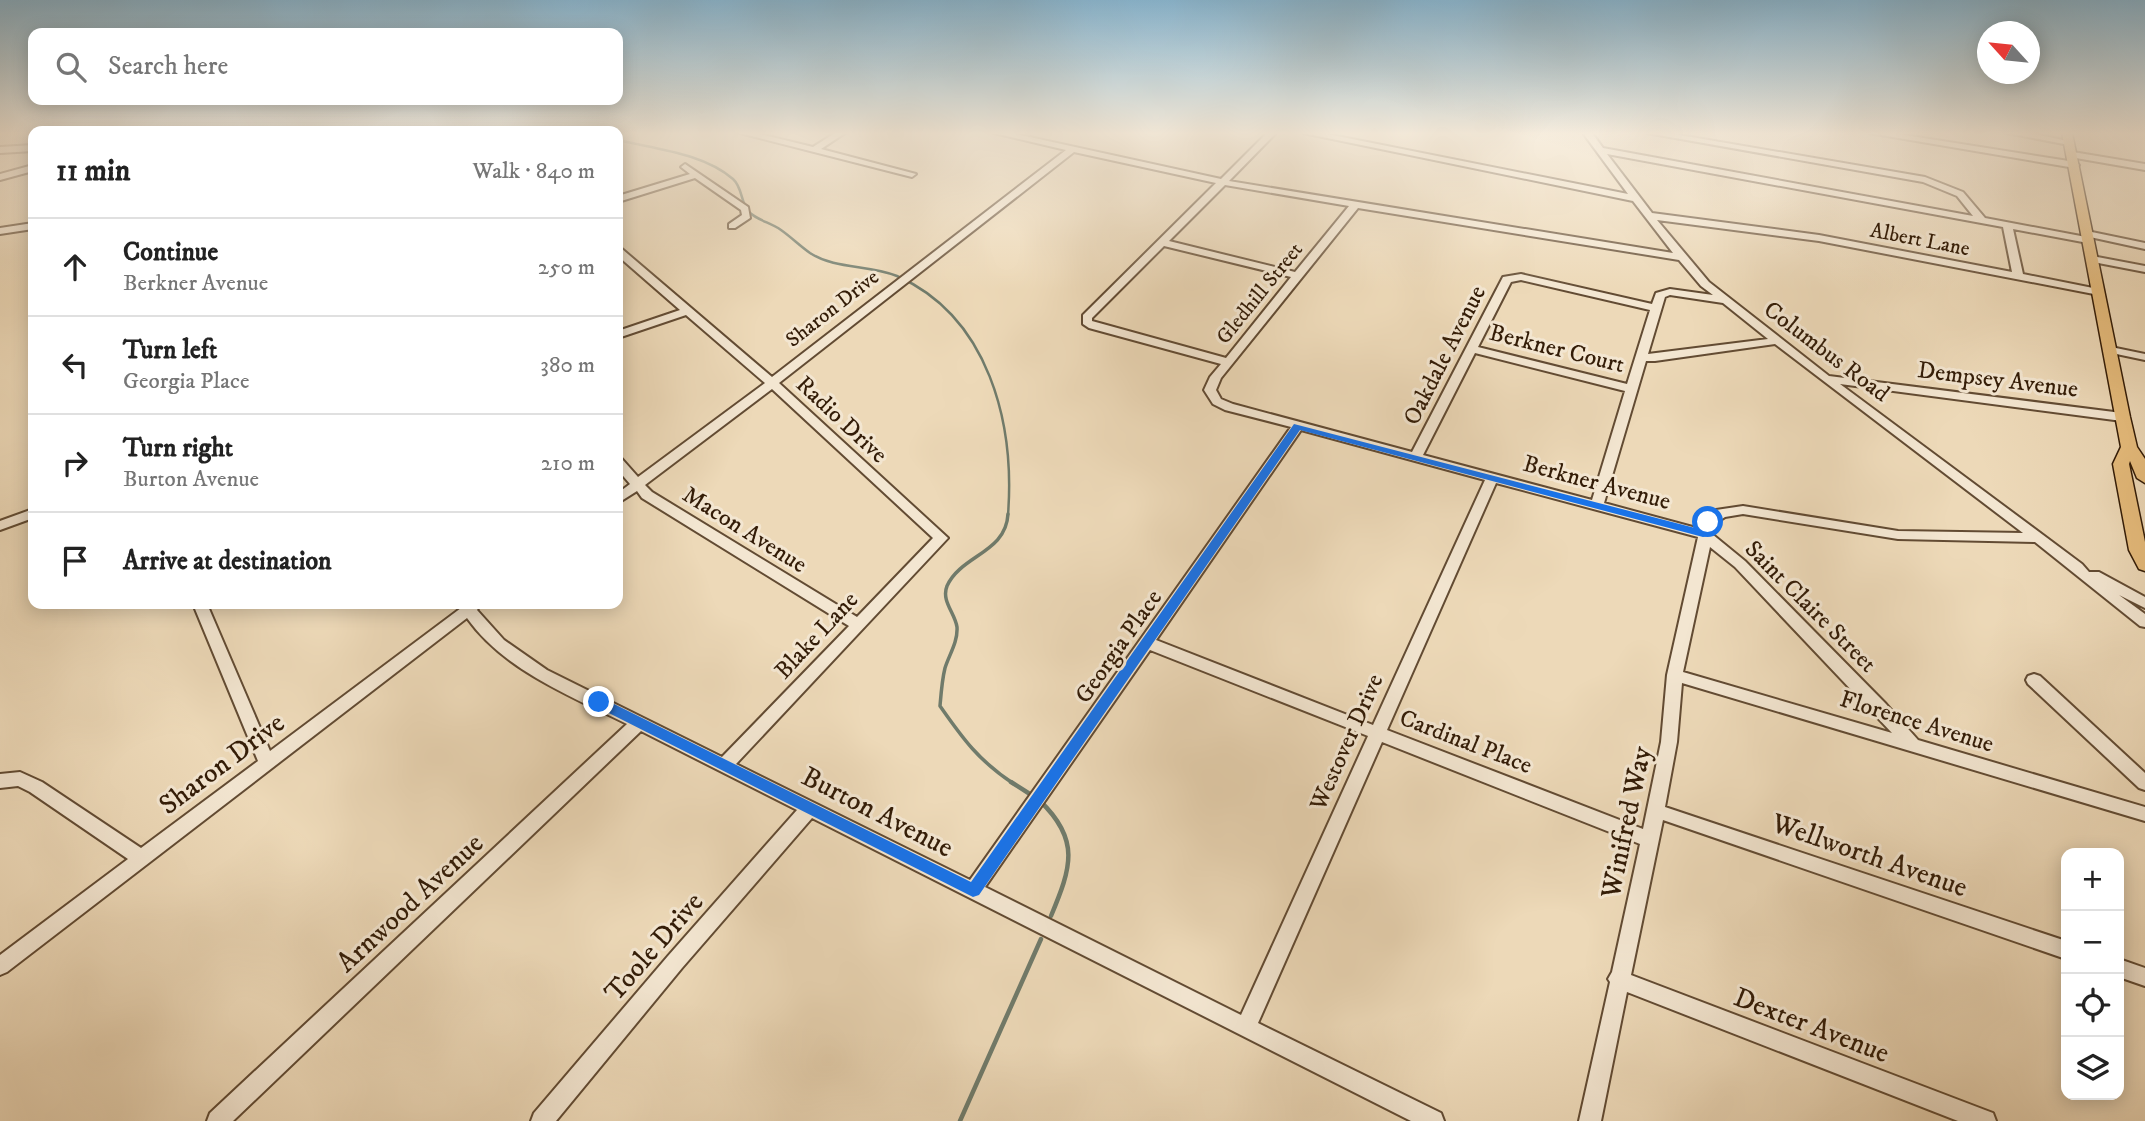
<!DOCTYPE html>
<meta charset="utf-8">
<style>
:root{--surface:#fff;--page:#f2f2f2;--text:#222;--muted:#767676;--line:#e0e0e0}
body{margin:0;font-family:"IM FELL DW Pica",serif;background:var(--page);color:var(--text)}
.controls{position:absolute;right:21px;bottom:21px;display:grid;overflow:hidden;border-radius:14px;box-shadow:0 4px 18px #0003}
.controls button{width:63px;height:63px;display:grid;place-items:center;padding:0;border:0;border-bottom:2px solid var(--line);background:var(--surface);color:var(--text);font:35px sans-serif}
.compass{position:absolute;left:1977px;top:21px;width:63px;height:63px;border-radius:50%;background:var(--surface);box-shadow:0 4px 18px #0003;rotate:297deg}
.stop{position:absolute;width:21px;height:21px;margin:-16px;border:5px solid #1a73e8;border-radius:50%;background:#fff}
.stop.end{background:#1a73e8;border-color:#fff;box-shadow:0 2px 7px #0008}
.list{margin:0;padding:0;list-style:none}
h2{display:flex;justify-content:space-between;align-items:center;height:91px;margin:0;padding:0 28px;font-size:30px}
h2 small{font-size:23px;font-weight:400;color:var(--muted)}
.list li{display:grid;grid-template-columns:46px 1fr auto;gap:21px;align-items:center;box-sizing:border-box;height:98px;padding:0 28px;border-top:2px solid var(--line)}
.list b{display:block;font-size:26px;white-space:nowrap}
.list p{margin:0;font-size:23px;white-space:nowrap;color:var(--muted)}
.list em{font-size:23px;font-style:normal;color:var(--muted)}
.icon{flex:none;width:38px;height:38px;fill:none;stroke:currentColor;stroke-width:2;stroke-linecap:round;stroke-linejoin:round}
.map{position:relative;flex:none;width:2145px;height:1121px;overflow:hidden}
.search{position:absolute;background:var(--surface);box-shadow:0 4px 18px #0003;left:28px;top:28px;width:595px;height:77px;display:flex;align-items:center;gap:18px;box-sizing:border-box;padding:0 24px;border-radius:14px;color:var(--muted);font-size:26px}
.panel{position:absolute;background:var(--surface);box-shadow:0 4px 18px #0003;left:28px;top:126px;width:595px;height:483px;border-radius:14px}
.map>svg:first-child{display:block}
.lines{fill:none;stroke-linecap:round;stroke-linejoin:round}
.stream-far2{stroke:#707b6b;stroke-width:2.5}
.stream-far1{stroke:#707b6b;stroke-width:3.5}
.stream{stroke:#707b6b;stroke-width:4.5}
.minor-casing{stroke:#624b33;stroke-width:4}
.major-casing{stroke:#331c07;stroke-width:3}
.minor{fill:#f3e6d1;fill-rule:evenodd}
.major{fill:#e6bc7c;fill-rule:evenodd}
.route{fill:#1a73e8}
.labels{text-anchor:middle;stroke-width:6;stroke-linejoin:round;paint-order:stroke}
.far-street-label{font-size:21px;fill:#331c07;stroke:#f3e6d1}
.street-label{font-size:24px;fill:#331c07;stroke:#f3e6d1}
.near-street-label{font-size:28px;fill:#331c07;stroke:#f3e6d1}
</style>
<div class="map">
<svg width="2145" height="1121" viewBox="0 0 2145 1121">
<rect width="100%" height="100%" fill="#edd9b8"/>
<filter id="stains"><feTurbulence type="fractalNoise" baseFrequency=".00286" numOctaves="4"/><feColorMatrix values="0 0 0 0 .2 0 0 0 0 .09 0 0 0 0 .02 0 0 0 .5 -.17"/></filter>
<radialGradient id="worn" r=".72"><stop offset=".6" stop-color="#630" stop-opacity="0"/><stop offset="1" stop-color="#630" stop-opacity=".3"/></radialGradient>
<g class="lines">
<path class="stream-far2" d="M618,140C655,149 703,153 733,179C743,188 740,202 749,212C757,220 771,223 781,230C791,237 800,246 810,253C836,270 869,264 897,276C989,317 1015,423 1008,515"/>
<path class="stream-far1" d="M1008,514C1006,553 961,555 947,586C941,601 955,613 957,627C958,642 949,655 945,668C942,680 941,694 940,706C963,739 979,761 1014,784"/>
<g class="stream">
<polyline points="1011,782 1033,796"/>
<path d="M1040,801C1081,840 1071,868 1051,916"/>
<polyline points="960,1121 1041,939"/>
</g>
<defs>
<g id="minor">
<polygon points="740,133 756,133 813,147 835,133 845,133 821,149 916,174 912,177"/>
<path d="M994,133H1011L1221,179L1267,133H1276L1229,181L1673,253L1633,201L1303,133H1322L1628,194L1583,133H1592L1603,148L1973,216L1957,196L1923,182L1647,133H1668L1925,177L1963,192L1985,218L2086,237L2082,234L2087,231L2145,243V249L2090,237L2093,240L2088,243L2013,229L2023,274L2103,290V294L2099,295L1819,241L1657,220L1709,282L1829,376L2122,413L2128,417L2122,421L1840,384L2082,564L2089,572H2099L2145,597V608L2119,595L2145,614V627L2140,626L2035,542L1898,539L1743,514L1725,517L1714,524L1712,534L1745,561L1886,704L1918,740L2145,807V821L1682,683L1677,742L1665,807L2066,941V959L1663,820L1631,975L1985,1110L1993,1113L1996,1121H1958L1627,992L1601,1121H1579L1610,982L1608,979L1612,972L1640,844L1382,742L1258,1023L1441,1113L1444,1121H1411L812,818L682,968L556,1121H531L534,1113L668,956L797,810L641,731L233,1121H207L210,1113L627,724C571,696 505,671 467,618L7,972L0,975V955L128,859L30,792L18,786L0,788V774L20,772L42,782L141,848L258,761L193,604H207L270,751L461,608L459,604H481L477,610L504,640L547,670L722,757L849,626L642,498L637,491L618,503V493L630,484L618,470V458L622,459L638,477L765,383L686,315L618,338V331L680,310L618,256V248L622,249L772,377L1066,150ZM1074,152L1216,183L1083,315V324L1089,328L1221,364L1210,377L1204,390L1213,404L1225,410L1291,427L970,880L736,764L948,538L779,383ZM1607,154L2003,227L2012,272L1819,235L1652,213ZM1225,185L1349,206L1295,272L1169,241ZM1358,208L1679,260L1701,286L1713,295L1670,289L1656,293L1652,304L1521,274L1503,277L1412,452L1233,404L1221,399L1216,390L1221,378ZM1164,246L1291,277L1226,358L1092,321V318ZM1521,280L1650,310L1627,384L1478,347L1511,282ZM1670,295L1723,303L1768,339L1648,354L1665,297ZM1775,344L2023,533L1898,531L1743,506L1716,510L1703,519L1700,529L1604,503L1646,361H1655ZM1475,353L1625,391L1592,500L1423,455ZM772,389L933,538L857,617L652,492L645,485ZM1301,430L1485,480L1373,725L1156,640ZM1496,483L1698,537L1667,675L1661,742L1643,829L1387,730ZM1710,547L1735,567L1892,733L1683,672ZM1150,650L1368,736L1241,1015L985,887Z"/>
<polygon points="1869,133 1892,133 2075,162 2079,165 2075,168"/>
<polygon points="2007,133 2030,133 2073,142 2069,145"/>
<polygon points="33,145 33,151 0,153 0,147"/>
<polygon points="2073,152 2145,164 2145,170 2070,157 2070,153"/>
<polygon points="685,164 748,207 750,218 735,228 729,228 729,224 742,215 741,210 695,178 618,202 618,196 690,174 681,167"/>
<polygon points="33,165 33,171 0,180 0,174"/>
<polygon points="33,223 33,229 0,234 0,228"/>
<polygon points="2092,256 2145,266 2145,272 2088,261 2088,257"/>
<polygon points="2111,347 2145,354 2145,360 2107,352 2107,348"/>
<polygon points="33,509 33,518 0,530 0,521"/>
<polygon points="2034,674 2040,676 2145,773 2145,790 2139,788 2028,684 2026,680 2028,676"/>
<polygon points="2119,959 2145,968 2145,986 2119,977"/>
</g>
<polygon id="major" points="2062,133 2072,133 2130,417 2137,447 2145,459 2145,483 2137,478 2130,461 2129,464 2145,542 2145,571 2139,569 2129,550 2113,464 2121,447"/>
</defs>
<use href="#minor" class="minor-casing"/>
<use href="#major" class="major-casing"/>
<use href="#minor" class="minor"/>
<use href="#major" class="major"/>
</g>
<linearGradient id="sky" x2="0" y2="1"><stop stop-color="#88b6d1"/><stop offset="0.46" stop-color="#f7eedf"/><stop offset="1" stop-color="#f7eedf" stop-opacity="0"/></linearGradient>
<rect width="2145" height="290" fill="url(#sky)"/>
<polygon class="route" points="1294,424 1699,529 1704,520 1713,522 1707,536 1703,537 1300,430 979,895 973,897 595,706 593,702 599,697 604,699 971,882"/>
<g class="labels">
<g class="far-street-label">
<text transform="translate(1920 239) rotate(11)" y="7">Albert Lane</text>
<text transform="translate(1259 293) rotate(-51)" y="7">Gledhill Street</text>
<text transform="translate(832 308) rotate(-38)" y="7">Sharon Drive</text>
</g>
<g class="street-label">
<text transform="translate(1557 348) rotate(14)" y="8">Berkner Court</text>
<text transform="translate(1827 351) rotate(37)" y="8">Columbus Road</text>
<text transform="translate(1444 355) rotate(-63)" y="8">Oakdale Avenue</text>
<text transform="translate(1998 379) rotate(7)" y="8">Dempsey Avenue</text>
<text transform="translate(842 419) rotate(43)" y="8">Radio Drive</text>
<text transform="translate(1597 482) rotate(15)" y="8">Berkner Avenue</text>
<text transform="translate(745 529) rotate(32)" y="8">Macon Avenue</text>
<text transform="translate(1811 606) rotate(45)" y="8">Saint Claire Street</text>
<text transform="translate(816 635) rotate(-47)" y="8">Blake Lane</text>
<text transform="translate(1118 646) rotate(-55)" y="8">Georgia Place</text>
<text transform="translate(1917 721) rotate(17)" y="8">Florence Avenue</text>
<text transform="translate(1466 741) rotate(21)" y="8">Cardinal Place</text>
<text transform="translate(1346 742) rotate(-66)" y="8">Westover Drive</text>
</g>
<g class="near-street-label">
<text transform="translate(221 763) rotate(-37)" y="10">Sharon Drive</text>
<text transform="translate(878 811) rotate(27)" y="10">Burton Avenue</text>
<text transform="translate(1625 822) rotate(-78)" y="10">Winifred Way</text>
<text transform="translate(1870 854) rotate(19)" y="10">Wellworth Avenue</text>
<text transform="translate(409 902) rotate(-43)" y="10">Arnwood Avenue</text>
<text transform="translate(653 946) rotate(-49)" y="10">Toole Drive</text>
<text transform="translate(1812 1024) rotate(21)" y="10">Dexter Avenue</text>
</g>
</g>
<rect width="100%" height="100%" filter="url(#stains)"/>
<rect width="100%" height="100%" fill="url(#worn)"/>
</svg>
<div class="controls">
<button>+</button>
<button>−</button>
<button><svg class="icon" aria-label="locate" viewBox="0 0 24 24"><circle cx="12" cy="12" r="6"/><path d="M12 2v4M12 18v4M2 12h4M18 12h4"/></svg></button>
<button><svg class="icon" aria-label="layers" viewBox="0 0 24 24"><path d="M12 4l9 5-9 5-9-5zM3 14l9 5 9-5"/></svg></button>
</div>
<svg class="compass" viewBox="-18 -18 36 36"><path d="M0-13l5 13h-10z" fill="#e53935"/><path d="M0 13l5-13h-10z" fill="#767676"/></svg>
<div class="stop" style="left:1708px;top:522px"></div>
<div class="stop end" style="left:599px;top:702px"></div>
<div class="search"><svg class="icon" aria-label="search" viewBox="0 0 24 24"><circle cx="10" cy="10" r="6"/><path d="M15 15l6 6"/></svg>Search here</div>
<section class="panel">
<h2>11 min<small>Walk · 840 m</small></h2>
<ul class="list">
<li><svg class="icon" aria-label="ahead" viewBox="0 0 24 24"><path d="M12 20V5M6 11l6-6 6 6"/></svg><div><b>Continue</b><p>Berkner Avenue</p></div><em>250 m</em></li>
<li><svg class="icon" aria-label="left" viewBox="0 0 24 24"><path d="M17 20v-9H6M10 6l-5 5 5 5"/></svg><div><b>Turn left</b><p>Georgia Place</p></div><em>380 m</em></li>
<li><svg class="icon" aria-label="right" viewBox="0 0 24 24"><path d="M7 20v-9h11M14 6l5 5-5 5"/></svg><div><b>Turn right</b><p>Burton Avenue</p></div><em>210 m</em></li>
<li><svg class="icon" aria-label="arrive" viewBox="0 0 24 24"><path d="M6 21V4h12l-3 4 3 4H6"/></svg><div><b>Arrive at destination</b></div></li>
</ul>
</section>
</div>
